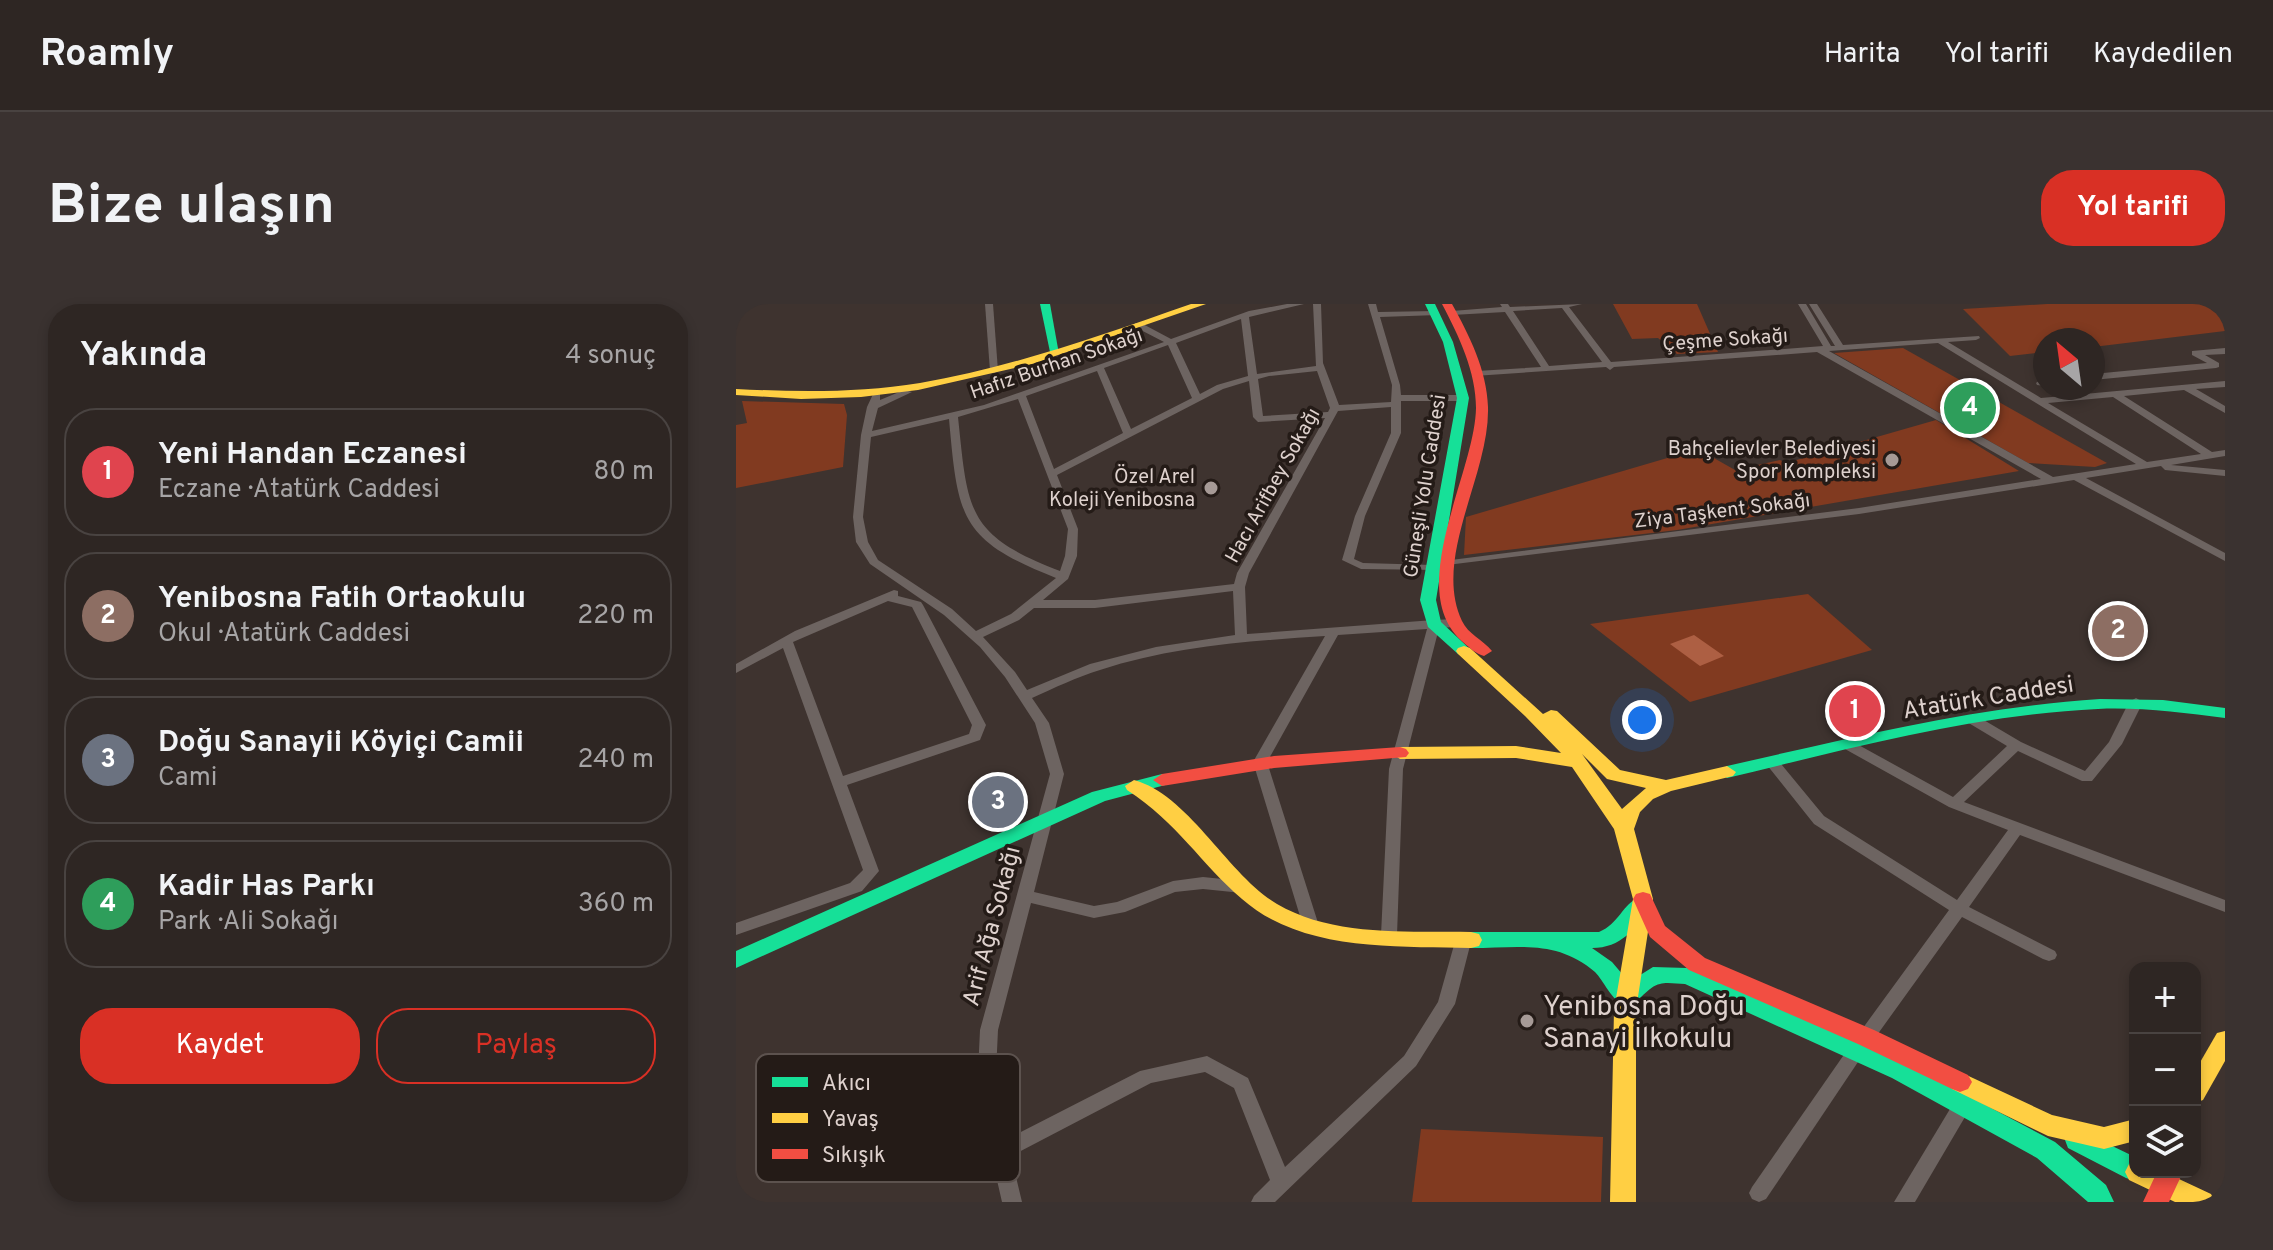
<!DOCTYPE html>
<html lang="tr">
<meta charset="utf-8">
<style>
:root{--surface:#2e2623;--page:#3a3230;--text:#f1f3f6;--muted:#a7a5a6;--line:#494341;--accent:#d93025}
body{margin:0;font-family:Overpass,sans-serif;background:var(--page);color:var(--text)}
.controls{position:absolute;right:24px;bottom:24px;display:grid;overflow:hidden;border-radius:16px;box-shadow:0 4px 12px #0003}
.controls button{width:72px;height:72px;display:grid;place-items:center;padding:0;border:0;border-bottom:2px solid var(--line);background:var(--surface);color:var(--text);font:40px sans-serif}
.compass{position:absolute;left:1297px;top:24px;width:72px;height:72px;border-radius:50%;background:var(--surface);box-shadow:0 4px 12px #0003;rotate:331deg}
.you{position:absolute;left:906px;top:416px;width:28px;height:28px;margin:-20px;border:6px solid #fff;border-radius:50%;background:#1a73e8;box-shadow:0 0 0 12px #1a73e833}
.badge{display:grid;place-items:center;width:52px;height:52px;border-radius:50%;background:var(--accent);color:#fff;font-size:26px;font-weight:700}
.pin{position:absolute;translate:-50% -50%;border:4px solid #fff;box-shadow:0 2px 8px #0006}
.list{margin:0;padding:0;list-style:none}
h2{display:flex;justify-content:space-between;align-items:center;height:104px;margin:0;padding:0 32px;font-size:34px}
h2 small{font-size:26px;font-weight:400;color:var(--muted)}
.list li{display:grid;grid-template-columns:52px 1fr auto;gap:24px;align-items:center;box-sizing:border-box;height:128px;margin:0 16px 16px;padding:0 16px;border:2px solid var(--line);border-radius:32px}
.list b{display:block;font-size:30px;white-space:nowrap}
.list p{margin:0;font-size:26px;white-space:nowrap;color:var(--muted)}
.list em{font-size:26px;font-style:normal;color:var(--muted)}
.actions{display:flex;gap:16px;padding:24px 32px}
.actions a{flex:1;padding:18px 0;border:2px solid var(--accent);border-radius:32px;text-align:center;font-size:28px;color:var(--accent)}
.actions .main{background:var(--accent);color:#fff}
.icon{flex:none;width:44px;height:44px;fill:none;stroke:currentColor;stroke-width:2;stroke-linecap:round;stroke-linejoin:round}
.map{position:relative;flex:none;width:1489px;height:898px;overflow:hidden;border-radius:32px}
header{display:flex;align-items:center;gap:48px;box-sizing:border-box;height:112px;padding:0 40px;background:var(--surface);border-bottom:2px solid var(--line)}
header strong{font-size:38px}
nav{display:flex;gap:44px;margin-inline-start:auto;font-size:28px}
.intro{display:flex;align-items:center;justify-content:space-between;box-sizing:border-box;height:192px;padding:0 48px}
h1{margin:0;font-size:56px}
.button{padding:20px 36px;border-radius:32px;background:var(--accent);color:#fff;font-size:28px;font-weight:700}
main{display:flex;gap:48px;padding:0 48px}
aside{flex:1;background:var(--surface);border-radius:32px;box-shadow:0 4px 12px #0003}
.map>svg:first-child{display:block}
.green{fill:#813a20}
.water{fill:#ad5f43}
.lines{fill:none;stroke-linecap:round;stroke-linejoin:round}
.street{fill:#6d6461;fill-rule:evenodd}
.fast{fill:#16e098;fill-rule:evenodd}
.slow{fill:#ffcf43;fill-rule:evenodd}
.jam{fill:#f24e42;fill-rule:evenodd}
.poi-dot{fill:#a69a96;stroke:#241b17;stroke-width:3}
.labels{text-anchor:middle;stroke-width:7;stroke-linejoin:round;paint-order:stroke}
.far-street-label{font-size:20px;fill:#ded1cd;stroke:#241b17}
.far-poi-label{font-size:20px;fill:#ded1cd;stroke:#241b17;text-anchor:end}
.street-label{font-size:24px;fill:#ded1cd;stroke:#241b17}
.near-poi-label{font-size:28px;fill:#ded1cd;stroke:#241b17;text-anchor:start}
.key{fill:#241b17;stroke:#5c524e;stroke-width:2}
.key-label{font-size:22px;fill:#ded1cd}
</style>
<header>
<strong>Roamly</strong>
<nav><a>Harita</a><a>Yol tarifi</a><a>Kaydedilen</a></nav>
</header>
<div class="intro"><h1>Bize ulaşın</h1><a class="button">Yol tarifi</a></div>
<main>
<aside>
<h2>Yakında<small>4 sonuç</small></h2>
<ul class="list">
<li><span class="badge" style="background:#e0444e">1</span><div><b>Yeni Handan Eczanesi</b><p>Eczane · Atatürk Caddesi</p></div><em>80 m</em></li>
<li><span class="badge" style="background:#8d6e63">2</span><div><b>Yenibosna Fatih Ortaokulu</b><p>Okul · Atatürk Caddesi</p></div><em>220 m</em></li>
<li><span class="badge" style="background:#6b7280">3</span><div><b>Doğu Sanayii Köyiçi Camii</b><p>Cami</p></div><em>240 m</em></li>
<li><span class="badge" style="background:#2e9e5b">4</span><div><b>Kadir Has Parkı</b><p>Park · Ali Sokağı</p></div><em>360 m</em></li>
</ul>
<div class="actions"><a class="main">Kaydet</a><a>Paylaş</a></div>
</aside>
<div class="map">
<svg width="1489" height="898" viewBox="0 0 1489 898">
<rect width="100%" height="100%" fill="#3e332f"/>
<g class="green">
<polygon points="877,0 961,0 982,48 941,50 922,34 896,35"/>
<polygon points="1311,0 1489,0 1489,27 1357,43 1357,36 1309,36 1309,48 1274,52 1227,5"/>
<polygon points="1167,44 1371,159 1359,163 1292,159 1098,49"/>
<polygon points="6,97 108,100 111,111 107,163 0,184 0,121 11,119"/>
<polygon points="1200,116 1283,167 941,226 728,251 730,213 962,145 999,166 1044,156 1050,159"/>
<polygon points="1072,290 1136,346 954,398 854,320"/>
<polygon points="685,825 867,833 865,898 676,898"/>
</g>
<polygon class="water" points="958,331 988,352 964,362 934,340"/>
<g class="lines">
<g class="street">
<polygon points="249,0 257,0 262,67 258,70 254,67"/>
<path d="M551,0H568L513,13L521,70L580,62L577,0H585L587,59L603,101L655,98L656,81L632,0H640L642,8L699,7L703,9L702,11L644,13L664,81L665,91H727L732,94L727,97H665V129L629,212L618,255L627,259L697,261L701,262V266L625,265L606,256L619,212L655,129V103L602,107L513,269L509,283L511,330L698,316L718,315L724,319L718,323L703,324L667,465L661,631L659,635L653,637L647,635L645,631L653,465L691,325L602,331L531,458L583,622L581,626L575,628L569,626L567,622L517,458L589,332C514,337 437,342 364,366C341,373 318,384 296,394L313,419L328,470L298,588L358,602L381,598L437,577L467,573L506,577L512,579L514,583L512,587L506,589L467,585L439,588L389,608L358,614L295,599L262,726L259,789L271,835L404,767L471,752L512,774L549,863L668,752L702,698L720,634L722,630L728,628L734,630L736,634L719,700L680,762L539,898H515L518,892L534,876L498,784L469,768L415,779L275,852L286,898H266L241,789L244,726L314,470L299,419L269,373L244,343L208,311L134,260L120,238L117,213L125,131L131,103L138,88H144V96L168,86L176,88L142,104L136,127L248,101L428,38L399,23V19H405L435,35L513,7ZM505,15L512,72L481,81L464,90L440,39ZM432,41L456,94L395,125L368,64ZM361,67L387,129L318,165L290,92ZM581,67L594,104L592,108L527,112L522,75L533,72ZM513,77L517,113L522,118L589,114L501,269L498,280L359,296H307L332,275L341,252L342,225L321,171L487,85ZM282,95L332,225L329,252L324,267C230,231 232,207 222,113ZM213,115C222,213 223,236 320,274L275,310L240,327L216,305L142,256L132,238L127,213L135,133ZM497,287L499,331L420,343L354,360L291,386L279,368L247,333L283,316L298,304H359Z"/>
<path d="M764,0H772L774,3L846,0L833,3L875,58L1087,42L1062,0H1070L1095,42H1099L1073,0H1081L1107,41L1243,32L1244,34L1240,36L1212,38L1305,94L1489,77V83L1460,85L1489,102V109L1448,86L1388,92L1476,148L1489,146V152L1435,161L1489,166V172L1429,166L1425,162L1350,174L1489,249V257L1338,176L1123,210L711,261V257L715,256L1123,204L1305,175L1081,48L878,63L874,66L870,63L738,72L737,70L741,67L805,63L769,8L716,11L712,9L716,7L766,3ZM826,4L866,58L813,62L777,7ZM1202,39L1400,160L1317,173L1093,47ZM1377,93L1465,150L1411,158L1312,99Z"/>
<polygon points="1489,44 1489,50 1469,51 1483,59 1483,63 1480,64 1357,76 1357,70 1471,59 1456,51 1456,47"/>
<polygon points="1304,76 1309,76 1309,82 1301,81 1300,79"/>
<path d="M158,286L162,287V292L185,298L187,301L250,421L244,436L111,481L143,567L126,587L0,631V619L114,579L127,566L47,344L0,369V360L59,327ZM152,297L176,303L236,421L233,430L107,472L57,338Z"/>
<polygon points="1400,394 1407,398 1386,440 1356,477 1346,477 1282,447 1228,498 1489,596 1489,608 1284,531 1233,603 1319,647 1321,651 1319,655 1313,657 1307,655 1226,613 1136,738 1130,740 1124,738 1121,733 1124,728 1213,606 1078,520 1031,461 1029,458 1031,455 1041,455 1088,512 1221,596 1272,526 1213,503 1109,445 1107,442 1109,439 1119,439 1217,493 1271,442 1231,418 1229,415 1231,412 1241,412 1285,438 1349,467 1373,438 1393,398"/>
<polygon points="1120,740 1126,742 1129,747 1126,752 1030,895 1023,898 1016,895 1013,889 1016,883 1114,742"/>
<polygon points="1227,793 1234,795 1236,801 1179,898 1158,898 1220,795"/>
</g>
<g class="fast">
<polygon points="304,0 314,0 323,50 314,48"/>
<polygon points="689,0 699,0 717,38 733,94 700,296 705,318 736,347 728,352 722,350 692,323 684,296 721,94 707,38"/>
<path d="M1364,395L1427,396L1489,404V414C1447,409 1404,403 1362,405C1236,411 1113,445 991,474L982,468L991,462C1115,434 1237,403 1364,395Z"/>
<polygon points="426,470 433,472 435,476 433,480 369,497 0,664 0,647 356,488"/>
<path d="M903,594L910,597L913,602C900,625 885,644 856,644L876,658L893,678L917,663L951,664L1172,760L1319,838L1370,881L1378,898H1352L1301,854L1156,774L949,680C941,680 931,678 924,680C911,682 902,703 887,700C877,698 867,676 859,668C821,635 781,644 735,644L727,642L724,636L727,630L735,628H863C883,620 887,599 903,594Z"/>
<polygon points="1341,825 1399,853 1399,868 1411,868 1408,874 1399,877 1390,874 1332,844 1329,836 1332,828"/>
</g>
<g class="slow">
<path d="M455,0H470L296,60L182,86L125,93L65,95L0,91V85C62,88 123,89 184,79C277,63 366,31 455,0Z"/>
<path d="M728,342L734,344L807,410L815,406L821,407L884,466L930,476L991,462L1000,468L997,472L935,487L917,495L904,508L898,525L917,595L900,706V898H874L878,706L897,595L878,525L836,463L780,454L664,455L655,449L664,443L780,442L825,449L789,412L722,350L720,347L722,344ZM846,450L871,475L910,484L886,505Z"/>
<path d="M398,476C453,491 492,571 541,600C597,633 673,627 735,628L743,630L746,636L743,642L735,644C660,642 566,648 506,595C464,559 442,519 391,486L389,482Z"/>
<polygon points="1489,727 1489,757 1467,796 1459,799 1459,767 1481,729"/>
<polygon points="1224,768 1316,811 1368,823 1399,815 1399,837 1368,845 1312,832 1216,785 1212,778 1216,771"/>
<polygon points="1399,858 1399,868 1428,868 1475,890 1479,898 1439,898 1393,876 1389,868 1393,860"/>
</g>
<g class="jam">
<path d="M706,0H716C733,31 751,66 752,103C754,171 696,253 726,317C732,330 747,336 756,347L748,352C740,350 734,344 728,339C666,288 739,170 740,104C740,68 723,32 706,0Z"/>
<polygon points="664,443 670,445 673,449 670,453 538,464 426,482 417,476 426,470 538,452"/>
<polygon points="907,588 914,590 929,622 969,654 1138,726 1232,771 1236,778 1232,785 1224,788 1216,785 1122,740 953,666 914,633 897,595 900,590"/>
<polygon points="1421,868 1447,868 1433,898 1407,898"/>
</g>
</g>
<g class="poi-dot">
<circle cx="1156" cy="156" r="8"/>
<circle cx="475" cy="184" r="8"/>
<circle cx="791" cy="717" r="8"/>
</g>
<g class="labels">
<g class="far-street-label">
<text transform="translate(989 35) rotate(-4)" y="7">Çeşme Sokağı</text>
<text transform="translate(320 59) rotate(-19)" y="7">Hafız Burhan Sokağı</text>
<text transform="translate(536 181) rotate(-61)" y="7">Hacı Arifbey Sokağı</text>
<text transform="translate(688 182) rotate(-81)" y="7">Güneşli Yolu Caddesi</text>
<text transform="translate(986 206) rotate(-7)" y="7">Ziya Taşkent Sokağı</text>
</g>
<g class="far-poi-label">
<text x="1140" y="151">Bahçelievler Belediyesi<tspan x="1140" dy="23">Spor Kompleksi</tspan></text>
<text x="459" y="179">Özel Arel<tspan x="459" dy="23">Koleji Yenibosna</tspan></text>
</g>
<g class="street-label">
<text transform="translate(1252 393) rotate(-9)" y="8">Atatürk Caddesi</text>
<text transform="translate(255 622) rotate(-75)" y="8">Arif Ağa Sokağı</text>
</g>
<g class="near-poi-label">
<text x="807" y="711">Yenibosna Doğu<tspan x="807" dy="32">Sanayi İlkokulu</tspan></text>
</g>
</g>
<rect x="20" y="750" width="264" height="128" rx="12" class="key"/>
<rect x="36" y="773" width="36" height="10" fill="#16e098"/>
<rect x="36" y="809" width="36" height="10" fill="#ffcf43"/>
<rect x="36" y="845" width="36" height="10" fill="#f24e42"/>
<g class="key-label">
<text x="86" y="786">Akıcı</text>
<text x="86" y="822">Yavaş</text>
<text x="86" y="858">Sıkışık</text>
</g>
</svg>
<div class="controls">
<button>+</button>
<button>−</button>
<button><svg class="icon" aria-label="layers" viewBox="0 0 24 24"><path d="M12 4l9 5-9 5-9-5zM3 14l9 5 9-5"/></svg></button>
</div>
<svg class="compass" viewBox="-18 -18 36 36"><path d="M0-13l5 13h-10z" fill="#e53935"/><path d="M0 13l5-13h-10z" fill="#a7a5a6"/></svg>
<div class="you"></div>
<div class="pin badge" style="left:1119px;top:407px;background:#e0444e">1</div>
<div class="pin badge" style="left:1382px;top:327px;background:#8d6e63">2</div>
<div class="pin badge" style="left:262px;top:498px;background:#6b7280">3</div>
<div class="pin badge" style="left:1234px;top:104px;background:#2e9e5b">4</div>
</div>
</main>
